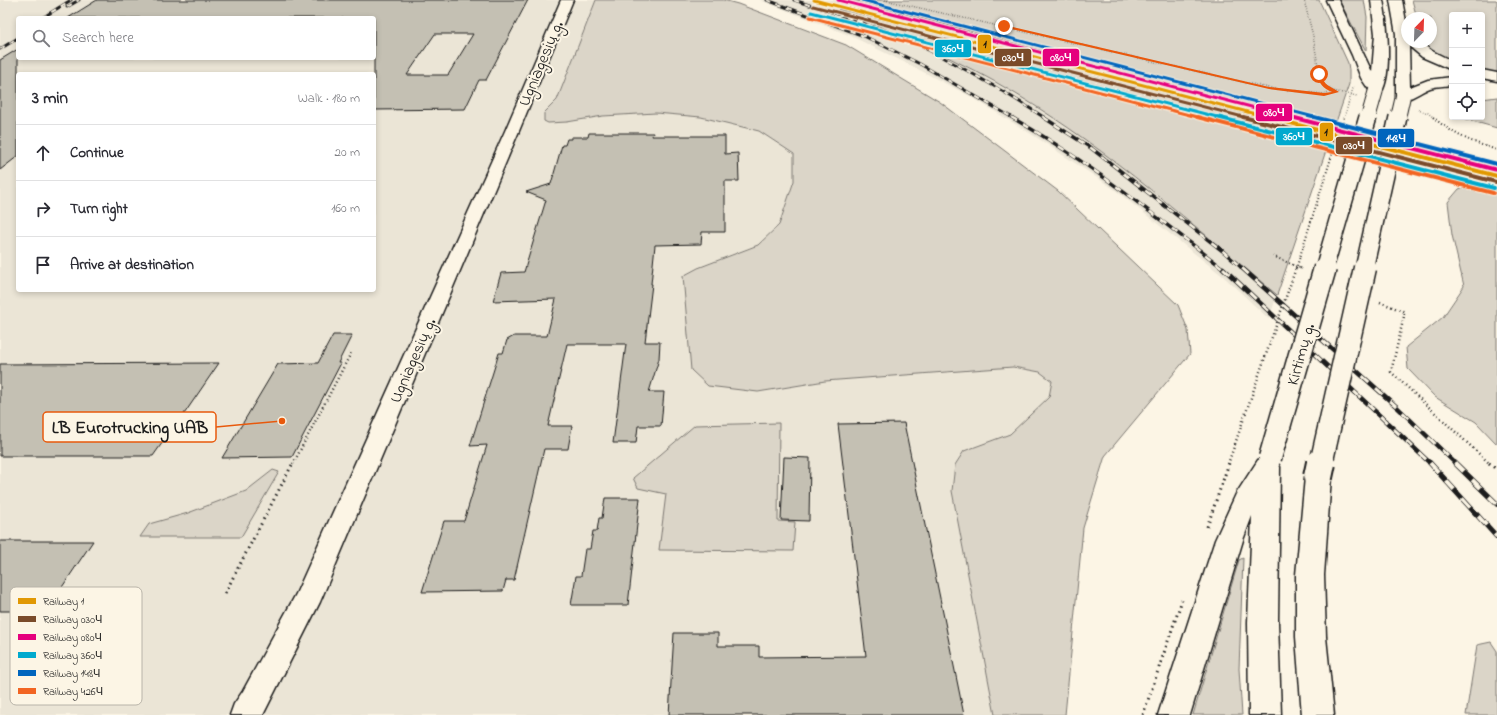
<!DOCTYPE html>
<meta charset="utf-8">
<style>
:root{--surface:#fff;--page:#f7f7f7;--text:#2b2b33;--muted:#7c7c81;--line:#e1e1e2}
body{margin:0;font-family:"Indie Flower",sans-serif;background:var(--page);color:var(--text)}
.controls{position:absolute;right:12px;top:12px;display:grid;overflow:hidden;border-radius:4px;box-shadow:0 2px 6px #0003}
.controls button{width:36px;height:36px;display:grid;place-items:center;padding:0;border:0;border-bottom:1px solid var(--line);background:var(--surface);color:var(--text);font:20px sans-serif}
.compass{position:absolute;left:1401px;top:12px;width:36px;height:36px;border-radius:50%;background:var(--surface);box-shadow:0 2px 6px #0003;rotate:23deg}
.stop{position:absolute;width:12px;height:12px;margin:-9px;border:3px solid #ea580c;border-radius:50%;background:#fff}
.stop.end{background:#ea580c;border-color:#fff;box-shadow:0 1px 4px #0008}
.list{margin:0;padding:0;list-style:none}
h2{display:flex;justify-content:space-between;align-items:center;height:52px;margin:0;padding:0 16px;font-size:17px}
h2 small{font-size:13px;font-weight:400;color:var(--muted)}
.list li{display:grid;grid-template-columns:26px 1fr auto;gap:12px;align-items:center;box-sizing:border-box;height:56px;padding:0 16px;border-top:1px solid var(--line)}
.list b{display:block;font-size:15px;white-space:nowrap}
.list em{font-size:13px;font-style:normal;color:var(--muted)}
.icon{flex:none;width:22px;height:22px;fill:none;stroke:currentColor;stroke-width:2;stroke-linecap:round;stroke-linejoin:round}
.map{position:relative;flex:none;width:1497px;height:715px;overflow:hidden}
.search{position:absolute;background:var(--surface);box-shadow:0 2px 6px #0003;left:16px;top:16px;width:360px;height:44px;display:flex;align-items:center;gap:10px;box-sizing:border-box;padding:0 14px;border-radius:4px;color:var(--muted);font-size:15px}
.panel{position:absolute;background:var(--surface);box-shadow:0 2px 6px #0003;left:16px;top:72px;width:360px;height:220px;border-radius:4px}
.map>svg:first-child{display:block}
.built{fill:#ebe5d6;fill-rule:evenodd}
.green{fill:#dbd5c8;stroke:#7c7872}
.building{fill:#c4c0b3;stroke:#1c1c1c;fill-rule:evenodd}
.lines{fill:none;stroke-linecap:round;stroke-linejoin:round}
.street-casing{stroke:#1c1c1c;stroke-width:3}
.highway-casing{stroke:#1c1c1c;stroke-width:3}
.path-far3{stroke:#1c1c1c;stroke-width:1.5;stroke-dasharray:0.5 2;stroke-linecap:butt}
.path-far2{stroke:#1c1c1c;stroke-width:2;stroke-dasharray:1 2.5;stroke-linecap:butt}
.path-far1{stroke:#1c1c1c;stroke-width:2.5;stroke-dasharray:1 3;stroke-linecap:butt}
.path{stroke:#1c1c1c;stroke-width:3;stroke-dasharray:1.5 4;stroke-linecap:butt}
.street{fill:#fcf5e5;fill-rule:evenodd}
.highway{fill:#fcf5e5;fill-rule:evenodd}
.rail-far3-casing{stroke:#1c1c1c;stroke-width:3}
.rail-far2-casing{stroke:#1c1c1c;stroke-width:3.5}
.rail-far1-casing{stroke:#1c1c1c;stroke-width:4.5}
.rail-casing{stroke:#1c1c1c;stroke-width:5.5}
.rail-far3{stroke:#fcf5e5;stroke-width:2;stroke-dasharray:5.5;stroke-linecap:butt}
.rail-far2{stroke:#fcf5e5;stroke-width:2.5;stroke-dasharray:7;stroke-linecap:butt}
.rail-far1{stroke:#fcf5e5;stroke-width:3;stroke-dasharray:9;stroke-linecap:butt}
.rail{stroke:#fcf5e5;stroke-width:4;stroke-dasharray:12;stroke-linecap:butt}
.highway-bridge-far3-casing{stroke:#1c1c1c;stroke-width:16;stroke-linecap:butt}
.highway-bridge-far2-casing{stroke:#1c1c1c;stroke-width:20;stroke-linecap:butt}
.highway-bridge-far1-casing{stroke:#1c1c1c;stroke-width:25;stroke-linecap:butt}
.highway-bridge-casing{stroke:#1c1c1c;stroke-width:32;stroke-linecap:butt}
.path-bridge-far2{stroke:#1c1c1c;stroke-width:1.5;stroke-dasharray:0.5 2;stroke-linecap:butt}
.path-bridge-far1{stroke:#1c1c1c;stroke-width:2;stroke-dasharray:1 2.5;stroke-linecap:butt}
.path-bridge{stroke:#1c1c1c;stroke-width:2.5;stroke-dasharray:1 3;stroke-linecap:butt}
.highway-bridge-far3{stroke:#fcf5e5;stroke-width:14}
.highway-bridge-far2{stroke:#fcf5e5;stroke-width:17}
.highway-bridge-far1{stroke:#fcf5e5;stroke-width:22}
.highway-bridge{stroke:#fcf5e5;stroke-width:28}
.rail-1-far1-casing{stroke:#fcf5e5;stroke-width:5}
.rail-1-casing{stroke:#fcf5e5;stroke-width:6}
.rail-2-far1-casing{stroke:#fcf5e5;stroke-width:5}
.rail-2-casing{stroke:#fcf5e5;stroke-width:6}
.rail-3-far1-casing{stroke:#fcf5e5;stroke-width:5}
.rail-3-casing{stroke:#fcf5e5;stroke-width:6}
.rail-4-far1-casing{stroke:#fcf5e5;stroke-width:5}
.rail-4-casing{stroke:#fcf5e5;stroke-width:6}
.rail-5-far1-casing{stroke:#fcf5e5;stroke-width:5}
.rail-5-casing{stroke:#fcf5e5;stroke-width:6}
.rail-6-far1-casing{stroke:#fcf5e5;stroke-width:5}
.rail-6-casing{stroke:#fcf5e5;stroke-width:6}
.rail-1-far1{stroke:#e19803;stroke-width:3}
.rail-1{stroke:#e19803;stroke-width:4}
.rail-2-far1{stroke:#7a4b2a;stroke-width:3}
.rail-2{stroke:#7a4b2a;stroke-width:4}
.rail-3-far1{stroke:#e5007d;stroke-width:3}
.rail-3{stroke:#e5007d;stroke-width:4}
.rail-4-far1{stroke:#00a9ce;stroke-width:3}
.rail-4{stroke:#00a9ce;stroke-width:4}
.rail-5-far1{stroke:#0065bd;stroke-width:3}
.rail-5{stroke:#0065bd;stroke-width:4}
.rail-6-far1{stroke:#f26522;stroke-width:3}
.rail-6{stroke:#f26522;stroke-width:4}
.route{fill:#ea580c}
.labels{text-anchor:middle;stroke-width:4;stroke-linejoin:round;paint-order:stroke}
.street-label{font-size:17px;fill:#1c1c1c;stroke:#fcf5e5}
.key{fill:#fcf5e5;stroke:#b9b4a9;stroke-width:1}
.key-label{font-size:11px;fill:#1c1c1c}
.leader{fill:none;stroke:#e8590c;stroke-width:1.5}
.callout-dot{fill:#e8590c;stroke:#fcf5e5;stroke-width:1.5}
.callout{fill:#fcf5e5;stroke:#e8590c;stroke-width:1.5}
.callout-label{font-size:18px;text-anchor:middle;font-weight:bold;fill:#1c1c1c}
.line-badge{stroke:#fcf5e5;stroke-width:1.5}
.badge-label{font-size:11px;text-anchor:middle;font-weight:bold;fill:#fff}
.pale-badge-label{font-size:11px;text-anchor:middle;font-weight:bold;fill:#111}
</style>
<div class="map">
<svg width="1497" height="715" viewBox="0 0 1497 715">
<rect width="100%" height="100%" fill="#fcf5e5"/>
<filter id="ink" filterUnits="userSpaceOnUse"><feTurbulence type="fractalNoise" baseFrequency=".025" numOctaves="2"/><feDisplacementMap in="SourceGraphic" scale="8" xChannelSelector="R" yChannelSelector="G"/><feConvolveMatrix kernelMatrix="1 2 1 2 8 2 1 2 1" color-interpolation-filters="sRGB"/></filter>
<g filter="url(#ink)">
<g class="built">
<path d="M0,0H596L557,100L544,113L567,122L603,116L656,113L701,117L759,131L794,154V181L779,225L758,245L698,268L683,276L758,392L825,381L1013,367L1040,372L1052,381L1049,397L1010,434L964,451L955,465L952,492L995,715H0ZM18,18H374V58H18ZM18,74H374V290H18Z"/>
<polygon points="760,0 854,0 1191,91 1334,128 1331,136 950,36 841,10 943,54 1015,93 1063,123 1115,160 1277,295 1269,319 1224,277 1114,189 1036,137 970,96 904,62 849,35"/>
<polygon points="1413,148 1497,168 1497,180 1411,159"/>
</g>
<g class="green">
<polygon points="596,0 723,0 738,4 846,45 940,102 1058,191 1178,305 1188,330 1190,354 1105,456 1083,528 1065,715 995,715 952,491 955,465 964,451 1010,434 1049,397 1052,381 1040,372 1013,367 825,381 758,392 708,386 691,370 683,276 698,268 758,245 779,225 794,181 794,154 759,131 701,117 656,113 603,116 567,122 548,123 544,121 544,113 557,100"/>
<polygon points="854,0 1319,0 1348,63 1349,70 1349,84 1334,128 1191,91"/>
<polygon points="1339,0 1364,0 1367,17 1366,51"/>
<path d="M1412,0H1496L1497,1V74L1482,71V15H1452V62C1441,57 1428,53 1422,42H1431V18H1417Z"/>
<path d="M838,9L950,36L1331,136L1277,295C1193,225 1111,151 1016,94C960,60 899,34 838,9Z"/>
<polygon points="1497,97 1497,128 1465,119 1466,117 1482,117 1482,99"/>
<polygon points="1477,183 1497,188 1497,444 1476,422 1435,397 1408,369 1406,347 1443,317 1464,286 1452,235 1448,202 1459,189"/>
<polygon points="779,423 778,521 795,522 793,551 659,550 666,494 638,488 633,478 695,425"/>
<polygon points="273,470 279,472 241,537 140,537 149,524 188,513 246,491"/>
<polygon points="1243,558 1239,669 1242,715 1193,715 1239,560"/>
<polygon points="1491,642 1497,651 1497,715 1466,715 1477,645"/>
</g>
<g class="building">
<path d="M97,0H528L486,80H479L465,109L374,110V18H68ZM435,34H473L448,75H407Z"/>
<polygon points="18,49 18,156 0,170 0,60"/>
<polygon points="589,133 653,133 652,136 725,136 725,154 738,153 739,181 725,181 725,232 702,232 701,244 655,245 651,284 652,284 645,342 660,342 659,359 649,392 664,392 661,426 638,426 636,443 613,443 626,344 567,344 548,426 572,426 568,449 544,449 514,580 506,580 503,591 422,592 444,521 464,521 487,445 470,446 499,353 503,353 507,340 514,336 547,336 556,299 493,301 501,273 524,272 546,200 526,192 551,184 562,145 565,145 567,139 571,139 571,137 588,137"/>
<polygon points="333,335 352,335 338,363 341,363 292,457 222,458 278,364 318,363"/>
<polygon points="219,363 167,439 165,439 153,456 0,456 0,364"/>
<polygon points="904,423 964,715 669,715 674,633 718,633 718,646 759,646 759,657 866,656 838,424"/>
<polygon points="784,457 810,458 809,521 781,520"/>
<polygon points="605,498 640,498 628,605 571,605 576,576 581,576 585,549 590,549 593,531 597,531 599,518 602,518"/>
<polygon points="0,541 93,541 46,611 0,611"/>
</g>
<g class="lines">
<defs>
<polygon id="street" points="561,0 573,0 519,131 320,602 263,715 230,715 234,704 243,691 296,594 505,131"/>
<g id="highway">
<path d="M1326,0H1338L1372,72L1375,34L1371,0H1383C1387,21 1393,75 1381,93L1376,94L1371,93L1361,78L1352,55Z"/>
<path d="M1390,0H1402L1407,27V42H1420L1432,51L1452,61V70L1422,57L1409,46L1410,87L1428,80L1452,77V85C1445,86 1437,86 1430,88C1419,92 1410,102 1398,99L1396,96V34Z"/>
<polygon points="1482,70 1497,73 1497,81 1482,78"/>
<polygon points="1267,457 1276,460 1280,467 1278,622 1281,715 1249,715 1248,622 1252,516 1243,540 1190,715 1158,715 1215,540 1236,494 1258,460"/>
<polygon points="1318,467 1327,470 1331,477 1324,575 1326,637 1334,715 1302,715 1296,637 1296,575 1305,477 1309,470"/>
</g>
</defs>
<use href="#street" class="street-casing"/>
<use href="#highway" class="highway-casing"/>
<g class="path-far3">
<polyline points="885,0 1269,88 1324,94 1337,92"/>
<polyline points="1304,0 1313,36 1321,83 1333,91 1357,96"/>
<polyline points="1418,110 1428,113 1434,118"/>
</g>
<g class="path-far2">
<path d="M1433,117C1453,135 1472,142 1497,150"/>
<polyline points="1273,256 1302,269"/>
</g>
<g class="path-far1">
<polyline points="1300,268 1302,269"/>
<polyline points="1380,302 1405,312 1391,372 1490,464"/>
<polyline points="293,464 351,353"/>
<polyline points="1228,464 1235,444"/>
</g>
<g class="path">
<polyline points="1489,463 1497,470"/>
<polyline points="1207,527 1229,463"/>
<polyline points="225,593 293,463"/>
<polyline points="1143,715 1182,600"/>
</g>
<use href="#street" class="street"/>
<use href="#highway" class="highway"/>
<defs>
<g id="rail-far3">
<polyline points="767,0 864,36 920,64 1013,118"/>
<path d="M794,0C834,13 874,25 912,42C958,64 1002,90 1045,118"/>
<polyline points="67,7 79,0"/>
<polyline points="42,18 71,0"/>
<polyline points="0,49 18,38"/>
</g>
<g id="rail-far2">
<path d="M1011,117C1087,160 1155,216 1224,269"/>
<polyline points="1043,117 1091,148 1224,252 1243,269"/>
</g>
<g id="rail-far1">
<polyline points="1223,268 1431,464"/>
<polyline points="1242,268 1397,407 1456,464"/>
</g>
<g id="rail">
<polyline points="1430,463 1497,537"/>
<polyline points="1455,463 1497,504"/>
</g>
</defs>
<use href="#rail-far3" class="rail-far3-casing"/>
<use href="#rail-far2" class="rail-far2-casing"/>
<use href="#rail-far1" class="rail-far1-casing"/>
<use href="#rail" class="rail-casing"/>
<use href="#rail-far3" class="rail-far3"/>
<use href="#rail-far2" class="rail-far2"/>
<use href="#rail-far1" class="rail-far1"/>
<use href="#rail" class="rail"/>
<defs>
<g id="highway-bridge-far3">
<polyline points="1368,118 1376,90"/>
<polyline points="1398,118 1403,96"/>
</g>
<g id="highway-bridge-far2">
<polyline points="1324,269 1368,117"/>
<polyline points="1364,269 1398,117"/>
</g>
<g id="highway-bridge-far1">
<polyline points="1270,458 1325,268"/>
<polyline points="1321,464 1365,268"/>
</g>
<polyline id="highway-bridge" points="1318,477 1321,463"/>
</defs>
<use href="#highway-bridge-far3" class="highway-bridge-far3-casing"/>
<use href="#highway-bridge-far2" class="highway-bridge-far2-casing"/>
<use href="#highway-bridge-far1" class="highway-bridge-far1-casing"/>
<use href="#highway-bridge" class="highway-bridge-casing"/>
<polyline class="path-bridge-far2" points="1344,118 1354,85"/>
<polyline class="path-bridge-far1" points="1296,269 1344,117"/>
<polyline class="path-bridge" points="1235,444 1296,268"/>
<use href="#highway-bridge-far3" class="highway-bridge-far3"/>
<use href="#highway-bridge-far2" class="highway-bridge-far2"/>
<use href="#highway-bridge-far1" class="highway-bridge-far1"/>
<use href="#highway-bridge" class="highway-bridge"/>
<defs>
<polyline id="rail-1-far1" points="814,0 1271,118"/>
<polyline id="rail-1" points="1267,117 1497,176"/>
<polyline id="rail-2-far1" points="813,6 1247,118"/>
<polyline id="rail-2" points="1243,117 1496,182"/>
<polyline id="rail-3-far1" points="838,0 1294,118"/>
<polyline id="rail-3" points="1291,117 1497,170"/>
<polyline id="rail-4-far1" points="811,12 1221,118"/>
<polyline id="rail-4" points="1217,117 1494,188"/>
<polyline id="rail-5-far1" points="862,0 1318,118"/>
<polyline id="rail-5" points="1314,117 1497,164"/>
<polyline id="rail-6-far1" points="810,17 1201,118"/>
<polyline id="rail-6" points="1197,117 1493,193"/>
</defs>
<use href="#rail-1-far1" class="rail-1-far1-casing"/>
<use href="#rail-1" class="rail-1-casing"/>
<use href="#rail-2-far1" class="rail-2-far1-casing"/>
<use href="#rail-2" class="rail-2-casing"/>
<use href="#rail-3-far1" class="rail-3-far1-casing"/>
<use href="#rail-3" class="rail-3-casing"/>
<use href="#rail-4-far1" class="rail-4-far1-casing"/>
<use href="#rail-4" class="rail-4-casing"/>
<use href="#rail-5-far1" class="rail-5-far1-casing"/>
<use href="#rail-5" class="rail-5-casing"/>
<use href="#rail-6-far1" class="rail-6-far1-casing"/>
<use href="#rail-6" class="rail-6-casing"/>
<use href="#rail-1-far1" class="rail-1-far1"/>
<use href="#rail-1" class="rail-1"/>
<use href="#rail-2-far1" class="rail-2-far1"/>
<use href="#rail-2" class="rail-2"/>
<use href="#rail-3-far1" class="rail-3-far1"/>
<use href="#rail-3" class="rail-3"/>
<use href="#rail-4-far1" class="rail-4-far1"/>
<use href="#rail-4" class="rail-4"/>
<use href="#rail-5-far1" class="rail-5-far1"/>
<use href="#rail-5" class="rail-5"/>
<use href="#rail-6-far1" class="rail-6-far1"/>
<use href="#rail-6" class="rail-6"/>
</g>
</g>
<path class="route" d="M1004,25L1269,87L1324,93L1332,92C1323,88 1319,84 1317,74L1319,73L1321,74C1324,86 1330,86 1339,92L1324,96L1269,89L1003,27Z"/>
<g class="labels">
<g class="street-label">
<text transform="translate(540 63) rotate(-67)" y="6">Ugniagesių g.</text>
<text transform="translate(1300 354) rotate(-74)" y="6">Kirtimų g.</text>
<text transform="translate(412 360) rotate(-66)" y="6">Ugniagesių g.</text>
</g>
</g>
<rect x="10" y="587" width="132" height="118" rx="6" class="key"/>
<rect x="18" y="598" width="18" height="6" fill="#e19803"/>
<rect x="18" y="616" width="18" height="6" fill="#7a4b2a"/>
<rect x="18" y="634" width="18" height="6" fill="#e5007d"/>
<rect x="18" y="652" width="18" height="6" fill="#00a9ce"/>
<rect x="18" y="670" width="18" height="6" fill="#0065bd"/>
<rect x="18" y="688" width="18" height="6" fill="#f26522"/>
<g class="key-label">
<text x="43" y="605">Railway 1</text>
<text x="43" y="623">Railway 030Ч</text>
<text x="43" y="641">Railway 080Ч</text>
<text x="43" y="659">Railway 360Ч</text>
<text x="43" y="677">Railway 148Ч</text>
<text x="43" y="695">Railway 426Ч</text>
</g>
<path class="leader" d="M282 421L216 427"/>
<circle class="callout-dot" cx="282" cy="421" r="4"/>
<rect class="callout" x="43" y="412" width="173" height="30" rx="4"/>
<g class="callout-label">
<text x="130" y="433">LB Eurotrucking UAB</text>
</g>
<g class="line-badge">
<rect x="977" y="34" width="15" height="20" rx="4" fill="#e19803"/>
<rect x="934" y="39" width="38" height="19" rx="4" fill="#00a9ce"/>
<rect x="994" y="48" width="38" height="19" rx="4" fill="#7a4b2a"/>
<rect x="1042" y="48" width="38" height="19" rx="4" fill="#e5007d"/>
<rect x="1255" y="103" width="38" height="19" rx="4" fill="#e5007d"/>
<rect x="1319" y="122" width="15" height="20" rx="4" fill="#e19803"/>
<rect x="1275" y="127" width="38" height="19" rx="4" fill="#00a9ce"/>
<rect x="1377" y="128" width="38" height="20" rx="4" fill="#0065bd"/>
<rect x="1335" y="136" width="38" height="19" rx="4" fill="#7a4b2a"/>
</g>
<g class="badge-label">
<text x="953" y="52">360Ч</text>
<text x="1013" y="61">030Ч</text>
<text x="1061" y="61">080Ч</text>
<text x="1274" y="116">080Ч</text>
<text x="1294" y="140">360Ч</text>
<text x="1396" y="142">148Ч</text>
<text x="1354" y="149">030Ч</text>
</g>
<g class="pale-badge-label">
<text x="985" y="48">1</text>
<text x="1326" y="136">1</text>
</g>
</svg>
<div class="controls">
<button>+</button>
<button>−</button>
<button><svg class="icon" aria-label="locate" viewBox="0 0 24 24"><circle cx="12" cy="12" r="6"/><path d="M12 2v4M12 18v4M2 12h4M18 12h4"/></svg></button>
</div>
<svg class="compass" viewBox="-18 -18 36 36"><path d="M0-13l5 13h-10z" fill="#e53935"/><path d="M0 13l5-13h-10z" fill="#7c7c81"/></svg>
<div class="stop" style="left:1319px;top:74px"></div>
<div class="stop end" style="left:1004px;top:26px"></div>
<div class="search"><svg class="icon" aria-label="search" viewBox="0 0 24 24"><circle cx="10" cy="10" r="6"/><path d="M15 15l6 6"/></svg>Search here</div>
<section class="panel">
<h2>3 min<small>Walk · 180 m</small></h2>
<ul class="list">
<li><svg class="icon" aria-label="ahead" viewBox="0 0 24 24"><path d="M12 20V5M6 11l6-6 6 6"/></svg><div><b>Continue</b></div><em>20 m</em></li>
<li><svg class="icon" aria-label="right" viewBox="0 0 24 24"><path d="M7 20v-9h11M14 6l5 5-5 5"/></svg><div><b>Turn right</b></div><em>160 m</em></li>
<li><svg class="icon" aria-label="arrive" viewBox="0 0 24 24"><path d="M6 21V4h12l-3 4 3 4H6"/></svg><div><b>Arrive at destination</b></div></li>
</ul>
</section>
</div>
